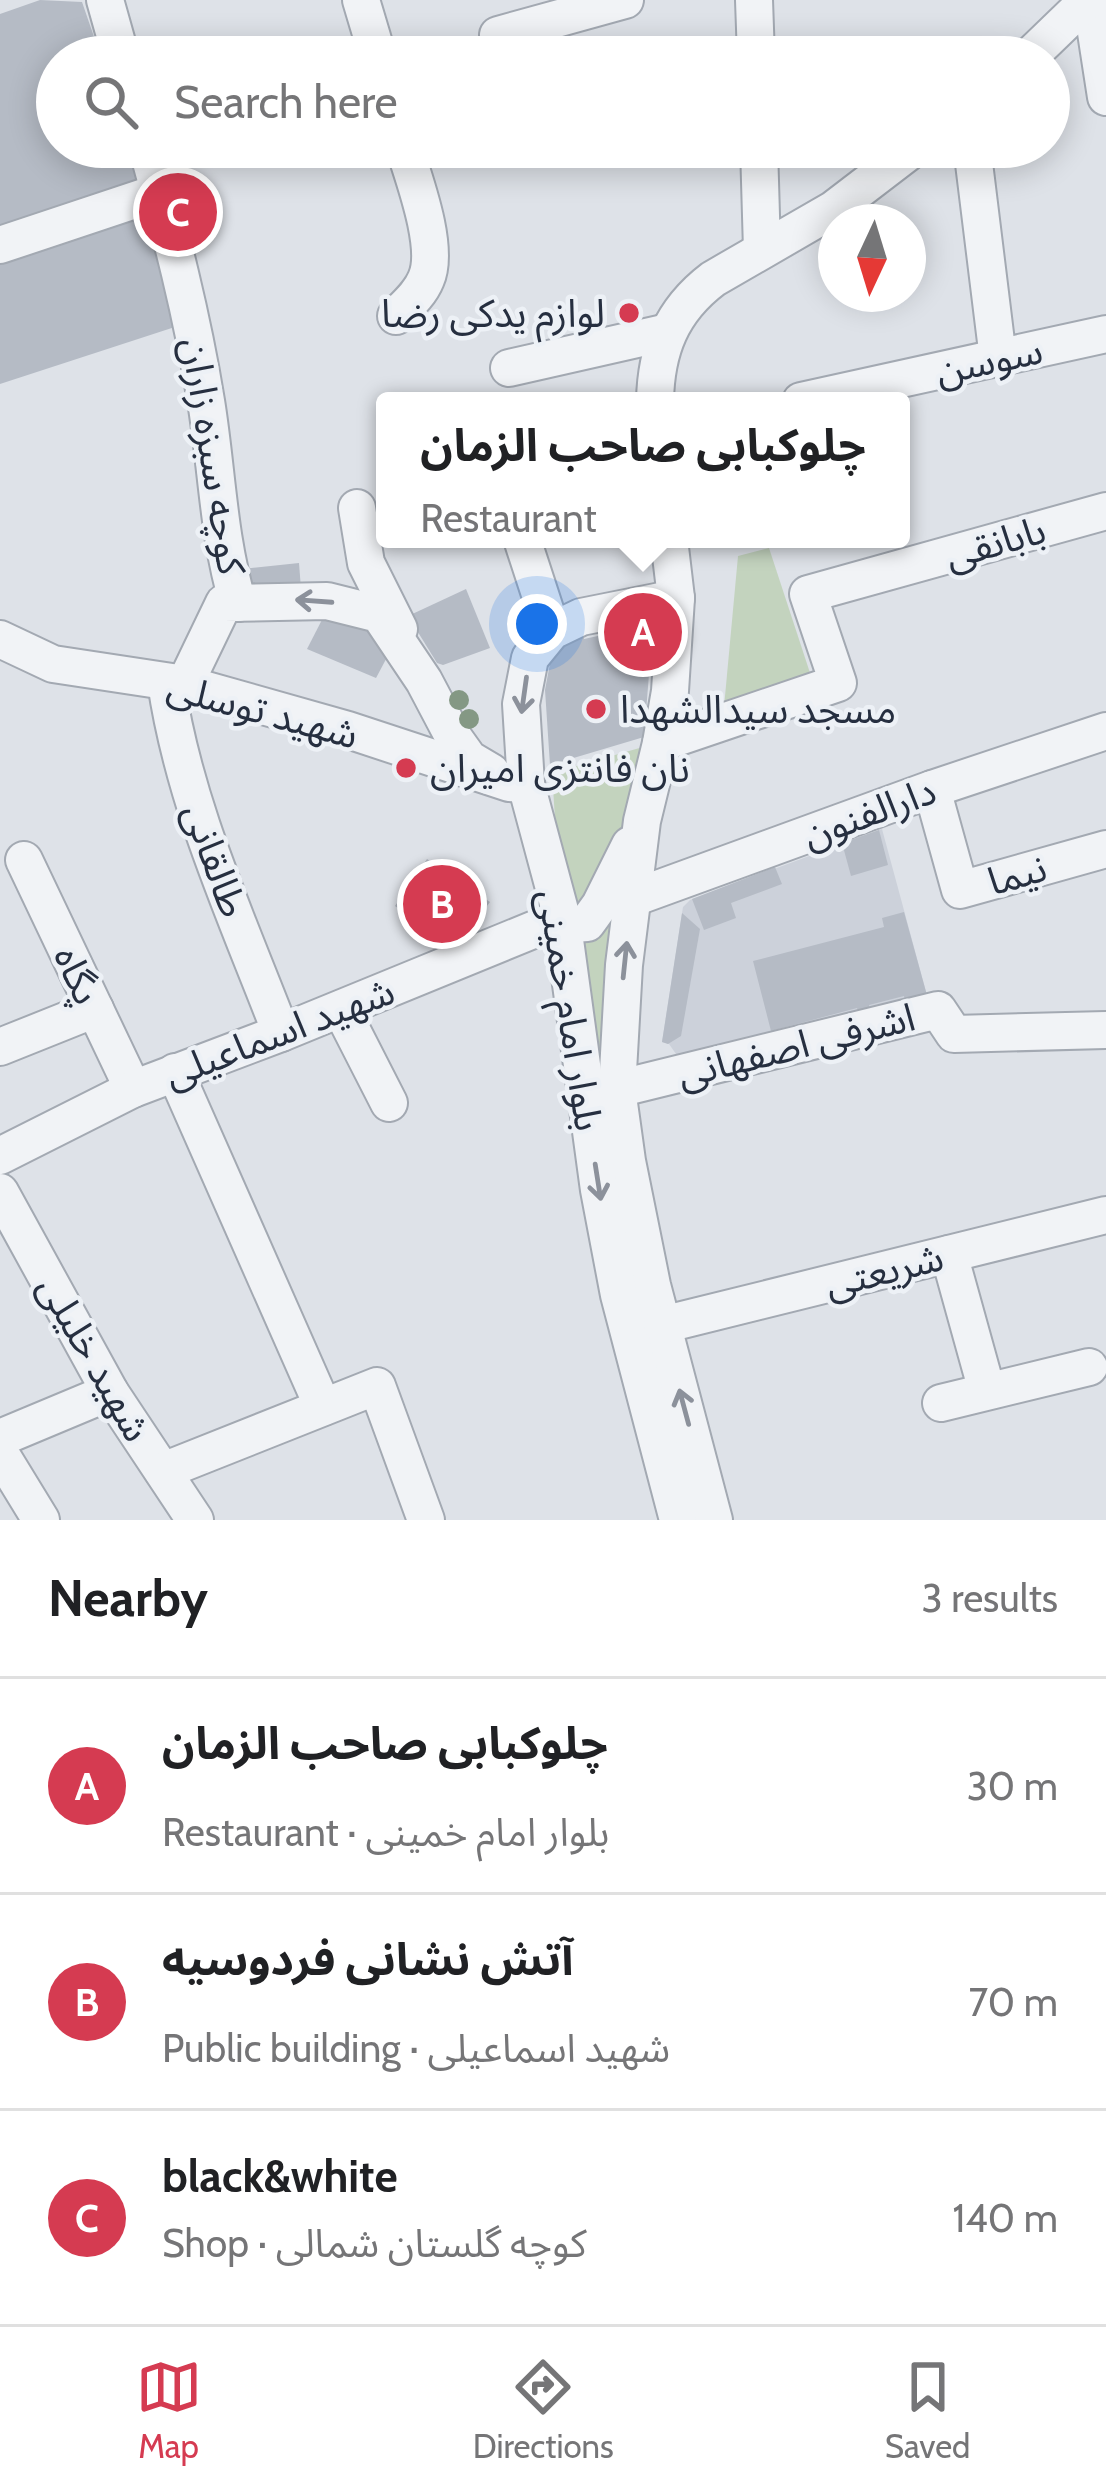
<!DOCTYPE html>
<meta charset="utf-8">
<style>
:root{--surface:#fff;--page:#f2f2f2;--text:#202124;--muted:#757577;--line:#e0e0e0;--accent:#d53b51}
body{margin:0;font-family:Cabin,"Noto Sans Arabic",sans-serif;background:var(--page);color:var(--text)}
.compass{position:absolute;left:818px;top:204px;width:108px;height:108px;border-radius:50%;background:var(--surface);box-shadow:0 6px 30px #0003;rotate:184deg}
.you{position:absolute;left:537px;top:624px;width:42px;height:42px;margin:-30px;border:9px solid #fff;border-radius:50%;background:#1a73e8;box-shadow:0 0 0 18px #1a73e833}
.badge{display:grid;place-items:center;width:78px;height:78px;border-radius:50%;background:var(--accent);color:#fff;font-size:39px;font-weight:700}
.pin{position:absolute;translate:-50% -50%;border:6px solid #fff;box-shadow:0 3px 12px #0006}
.popup{position:absolute;left:376px;top:392px;width:534px;height:156px;box-sizing:border-box;display:grid;place-content:center;border-radius:12px;background:var(--surface);filter:drop-shadow(0 3px 9px #0005);font-size:39px;white-space:nowrap;color:var(--muted)}
.popup b{font-size:45px;color:var(--text)}
.popup::after{content:'';position:absolute;left:50%;top:100%;margin-left:-24px;border:24px solid transparent;border-top-color:var(--surface)}
.list{margin:0;padding:0;list-style:none}
h2{display:flex;justify-content:space-between;align-items:center;height:156px;margin:0;padding:0 48px;font-size:51px}
h2 small{font-size:39px;font-weight:400;color:var(--muted)}
.list li{display:grid;grid-template-columns:78px 1fr auto;gap:36px;align-items:center;box-sizing:border-box;height:216px;padding:0 48px;border-top:3px solid var(--line)}
.list b{display:block;font-size:45px;white-space:nowrap}
.list p{margin:0;font-size:39px;white-space:nowrap;color:var(--muted)}
.list em{font-size:39px;font-style:normal;color:var(--muted)}
.icon{flex:none;width:66px;height:66px;fill:none;stroke:currentColor;stroke-width:2;stroke-linecap:round;stroke-linejoin:round}
.map{position:relative;flex:none;width:1106px;height:1520px;overflow:hidden}
.search{position:absolute;background:var(--surface);box-shadow:0 6px 30px #0003;left:36px;right:36px;top:36px;height:132px;display:flex;align-items:center;gap:30px;box-sizing:border-box;padding:0 42px;border-radius:66px;color:var(--muted);font-size:45px}
.sheet{height:804px;background:var(--surface)}
nav{display:flex;justify-content:space-around;align-items:center;box-sizing:border-box;height:168px;border-top:3px solid var(--line);background:var(--surface);font-size:33px;color:var(--muted)}
nav a{display:grid;justify-items:center;gap:6px}
nav .on{color:var(--accent)}
.map>svg:first-child{display:block}
.built{fill:#ccd1da}
.green{fill:#c3d3be}
.building{fill:#b5bbc5}
.lines{fill:none;stroke-linecap:round;stroke-linejoin:round}
.minor-casing{stroke:#a3a9b2;stroke-width:40}
.minor{stroke:#f1f3f6;stroke-width:36}
.tree{fill:#849884}
.oneway{stroke:#8c919b}
.poi-dot{fill:#d53b51;stroke:#edf1f6;stroke-width:4.5}
.labels{text-anchor:middle;stroke-width:9;stroke-linejoin:round;paint-order:stroke}
.poi-label{font-size:39px;fill:#262f40;stroke:#edf1f6;text-anchor:start}
.street-label{font-size:39px;fill:#262f40;stroke:#edf1f6}
</style>
<div class="map">
<svg width="1106" height="1520" viewBox="0 0 1106 1520">
<rect width="100%" height="100%" fill="#dee2e8"/>
<polygon class="built" points="882,829 928,999 681,1061 669,1044 662,1042 683,907 690,900"/>
<g class="green">
<polygon points="769,548 812,679 724,707 738,556"/>
<polygon points="643,747 623,825 603,875 594,896 573,911 556,833 552,773"/>
<polygon points="619,885 600,1098 578,934"/>
</g>
<g class="building">
<polygon points="40,0 82,2 101,57 57,57 57,147 129,147 139,179 0,226 0,14"/>
<polygon points="143,214 149,218 181,325 0,384 0,260"/>
<polygon points="299,563 301,589 236,590 233,570"/>
<polygon points="466,589 490,648 443,665 437,663 408,616"/>
<polygon points="327,610 373,621 393,646 376,678 307,649"/>
<polygon points="653,624 644,737 550,765 545,690 551,658 565,640 584,629 584,639"/>
<polygon points="879,830 888,865 851,876 842,843"/>
<polygon points="427,859 490,902 455,948 395,906"/>
<polygon points="775,867 782,884 731,903 736,918 704,930 692,899"/>
<polygon points="904,912 928,999 906,1005 904,996 869,1005 870,1011 859,1014 857,1008 771,1031 753,961 884,927 882,918"/>
<polygon points="682,913 700,929 681,1036 668,1044 662,1042"/>
</g>
<g class="lines">
<defs>
<g id="minor">
<polyline points="105,0 121,57"/>
<polyline points="361,0 378,57"/>
<polyline points="754,0 756,57"/>
<polyline points="1091,0 1106,97"/>
<polyline points="498,35 625,0"/>
<polyline points="1029,57 1088,0"/>
<path d="M147,147C170,231 192,314 206,401C217,468 218,537 238,603"/>
<polyline points="759,147 762,250"/>
<polyline points="972,147 998,358"/>
<polyline points="0,245 159,192"/>
<path d="M396,316C407,305 420,294 426,279C440,248 414,179 404,147"/>
<polyline points="509,368 668,332"/>
<path d="M655,401C656,350 671,311 713,279L834,209L915,147"/>
<polyline points="801,401 1106,334"/>
<polyline points="357,508 366,563 399,629"/>
<polyline points="669,539 676,598 670,691 661,743 642,821 624,965 617,1089 627,1161 652,1285 714,1520"/>
<polyline points="523,542 552,631"/>
<polyline points="676,598 581,617 552,631 530,658 521,704 526,784 562,918 599,1190 619,1295 678,1520"/>
<polyline points="0,639 53,664 185,684 348,730 509,783 526,784"/>
<path d="M166,682C184,805 237,918 281,1033"/>
<polyline points="185,684 224,603 327,601 379,614 424,681 454,738 469,759 491,772"/>
<polyline points="661,743 838,683 808,594 1106,511"/>
<polyline points="932,789 960,890 1106,849"/>
<polyline points="24,860 133,1089"/>
<polyline points="633,898 932,789 1106,731"/>
<polyline points="562,918 572,924 587,923 600,905 630,845"/>
<polyline points="341,1009 389,1103"/>
<polyline points="0,1047 95,1009"/>
<polyline points="175,1072 323,1407"/>
<polyline points="617,1089 938,1010 954,1034 1106,1030"/>
<polyline points="0,1156 133,1089 281,1033 562,918"/>
<polyline points="0,1192 110,1392 195,1520"/>
<polyline points="949,1254 987,1391"/>
<polyline points="662,1325 1106,1215"/>
<polyline points="941,1403 1089,1367"/>
<polyline points="0,1438 110,1392"/>
<polyline points="0,1453 41,1520"/>
<polyline points="163,1471 377,1386 426,1520"/>
</g>
</defs>
<use href="#minor" class="minor-casing"/>
<use href="#minor" class="minor"/>
</g>
<g class="tree">
<circle cx="459" cy="700" r="10"/>
<circle cx="469" cy="719" r="10"/>
</g>
<defs><path id="oneway-shaft" d="M-6 0H5M1.5-3L5.5 0L1.5 3" fill="none" stroke-width="1.6" stroke-linecap="round" stroke-linejoin="round" transform="scale(3)"/></defs>
<g class="oneway">
<use href="#oneway-shaft" transform="translate(314 601) rotate(-176)"/>
<use href="#oneway-shaft" transform="translate(524 695) rotate(98)"/>
<use href="#oneway-shaft" transform="translate(625 960) rotate(-84)"/>
<use href="#oneway-shaft" transform="translate(598 1182) rotate(81)"/>
<use href="#oneway-shaft" transform="translate(684 1407) rotate(-105)"/>
</g>
<g class="poi-dot">
<circle cx="629" cy="313" r="12"/>
<circle cx="596" cy="709" r="12"/>
<circle cx="406" cy="768" r="12"/>
</g>
<g class="labels">
<g class="poi-label">
<text x="605" y="327" text-anchor="end">لوازم یدکی رضا</text>
<text x="620" y="723">مسجد سیدالشهدا</text>
<text x="430" y="782">نان فانتزی امیران</text>
</g>
<g class="street-label">
<text transform="translate(989 360) rotate(-12)" y="14">سوسن</text>
<text transform="translate(214 456) rotate(81)" y="14">کوچه سبزه زاران</text>
<text transform="translate(995 542) rotate(-16)" y="14">بابانقی</text>
<text transform="translate(263 710) rotate(15)" y="14">شهید توسلی</text>
<text transform="translate(869 812) rotate(-20)" y="14">دارالفنون</text>
<text transform="translate(216 860) rotate(70)" y="14">طالقانی</text>
<text transform="translate(1017 874) rotate(-16)" y="14">نیما</text>
<text transform="translate(78 975) rotate(65)" y="14">پگاه</text>
<text transform="translate(571 1010) rotate(81)" y="14">بلوار امام خمینی</text>
<text transform="translate(279 1032) rotate(-21)" y="14">شهید اسماعیلی</text>
<text transform="translate(796 1045) rotate(-14)" y="14">اشرفی اصفهانی</text>
<text transform="translate(884 1270) rotate(-14)" y="14">شریعتی</text>
<text transform="translate(95 1358) rotate(60)" y="14">شهید خلیلی</text>
</g>
</g>
</svg>
<svg class="compass" viewBox="-18 -18 36 36"><path d="M0-13l5 13h-10z" fill="#e53935"/><path d="M0 13l5-13h-10z" fill="#757577"/></svg>
<div class="you"></div>
<div class="pin badge" style="left:643px;top:632px">A</div>
<div class="popup"><b>چلوکبابی صاحب الزمان</b>Restaurant</div>
<div class="pin badge" style="left:442px;top:904px">B</div>
<div class="pin badge" style="left:178px;top:212px">C</div>
<div class="search"><svg class="icon" aria-label="search" viewBox="0 0 24 24"><circle cx="10" cy="10" r="6"/><path d="M15 15l6 6"/></svg>Search here</div>
</div>
<section class="sheet">
<h2>Nearby<small>3 results</small></h2>
<ul class="list">
<li><span class="badge">A</span><div><b>چلوکبابی صاحب الزمان</b><p>Restaurant · بلوار امام خمینی</p></div><em>30 m</em></li>
<li><span class="badge">B</span><div><b>آتش نشانی فردوسیه</b><p>Public building · شهید اسماعیلی</p></div><em>70 m</em></li>
<li><span class="badge">C</span><div><b>black&amp;white</b><p>Shop · کوچه گلستان شمالی</p></div><em>140 m</em></li>
</ul>
</section>
<nav>
<a class="on"><svg class="icon" aria-label="map" viewBox="0 0 24 24"><path d="M3 6l6-2 6 2 6-2v14l-6 2-6-2-6 2zM9 4v14M15 6v14"/></svg>Map</a>
<a><svg class="icon" aria-label="directions" viewBox="0 0 24 24"><path d="M12 3l9 9-9 9-9-9zM9 14v-3h6M13 9l2 2-2 2"/></svg>Directions</a>
<a><svg class="icon" aria-label="saved" viewBox="0 0 24 24"><path d="M7 4h10v16l-5-4-5 4z"/></svg>Saved</a>
</nav>
